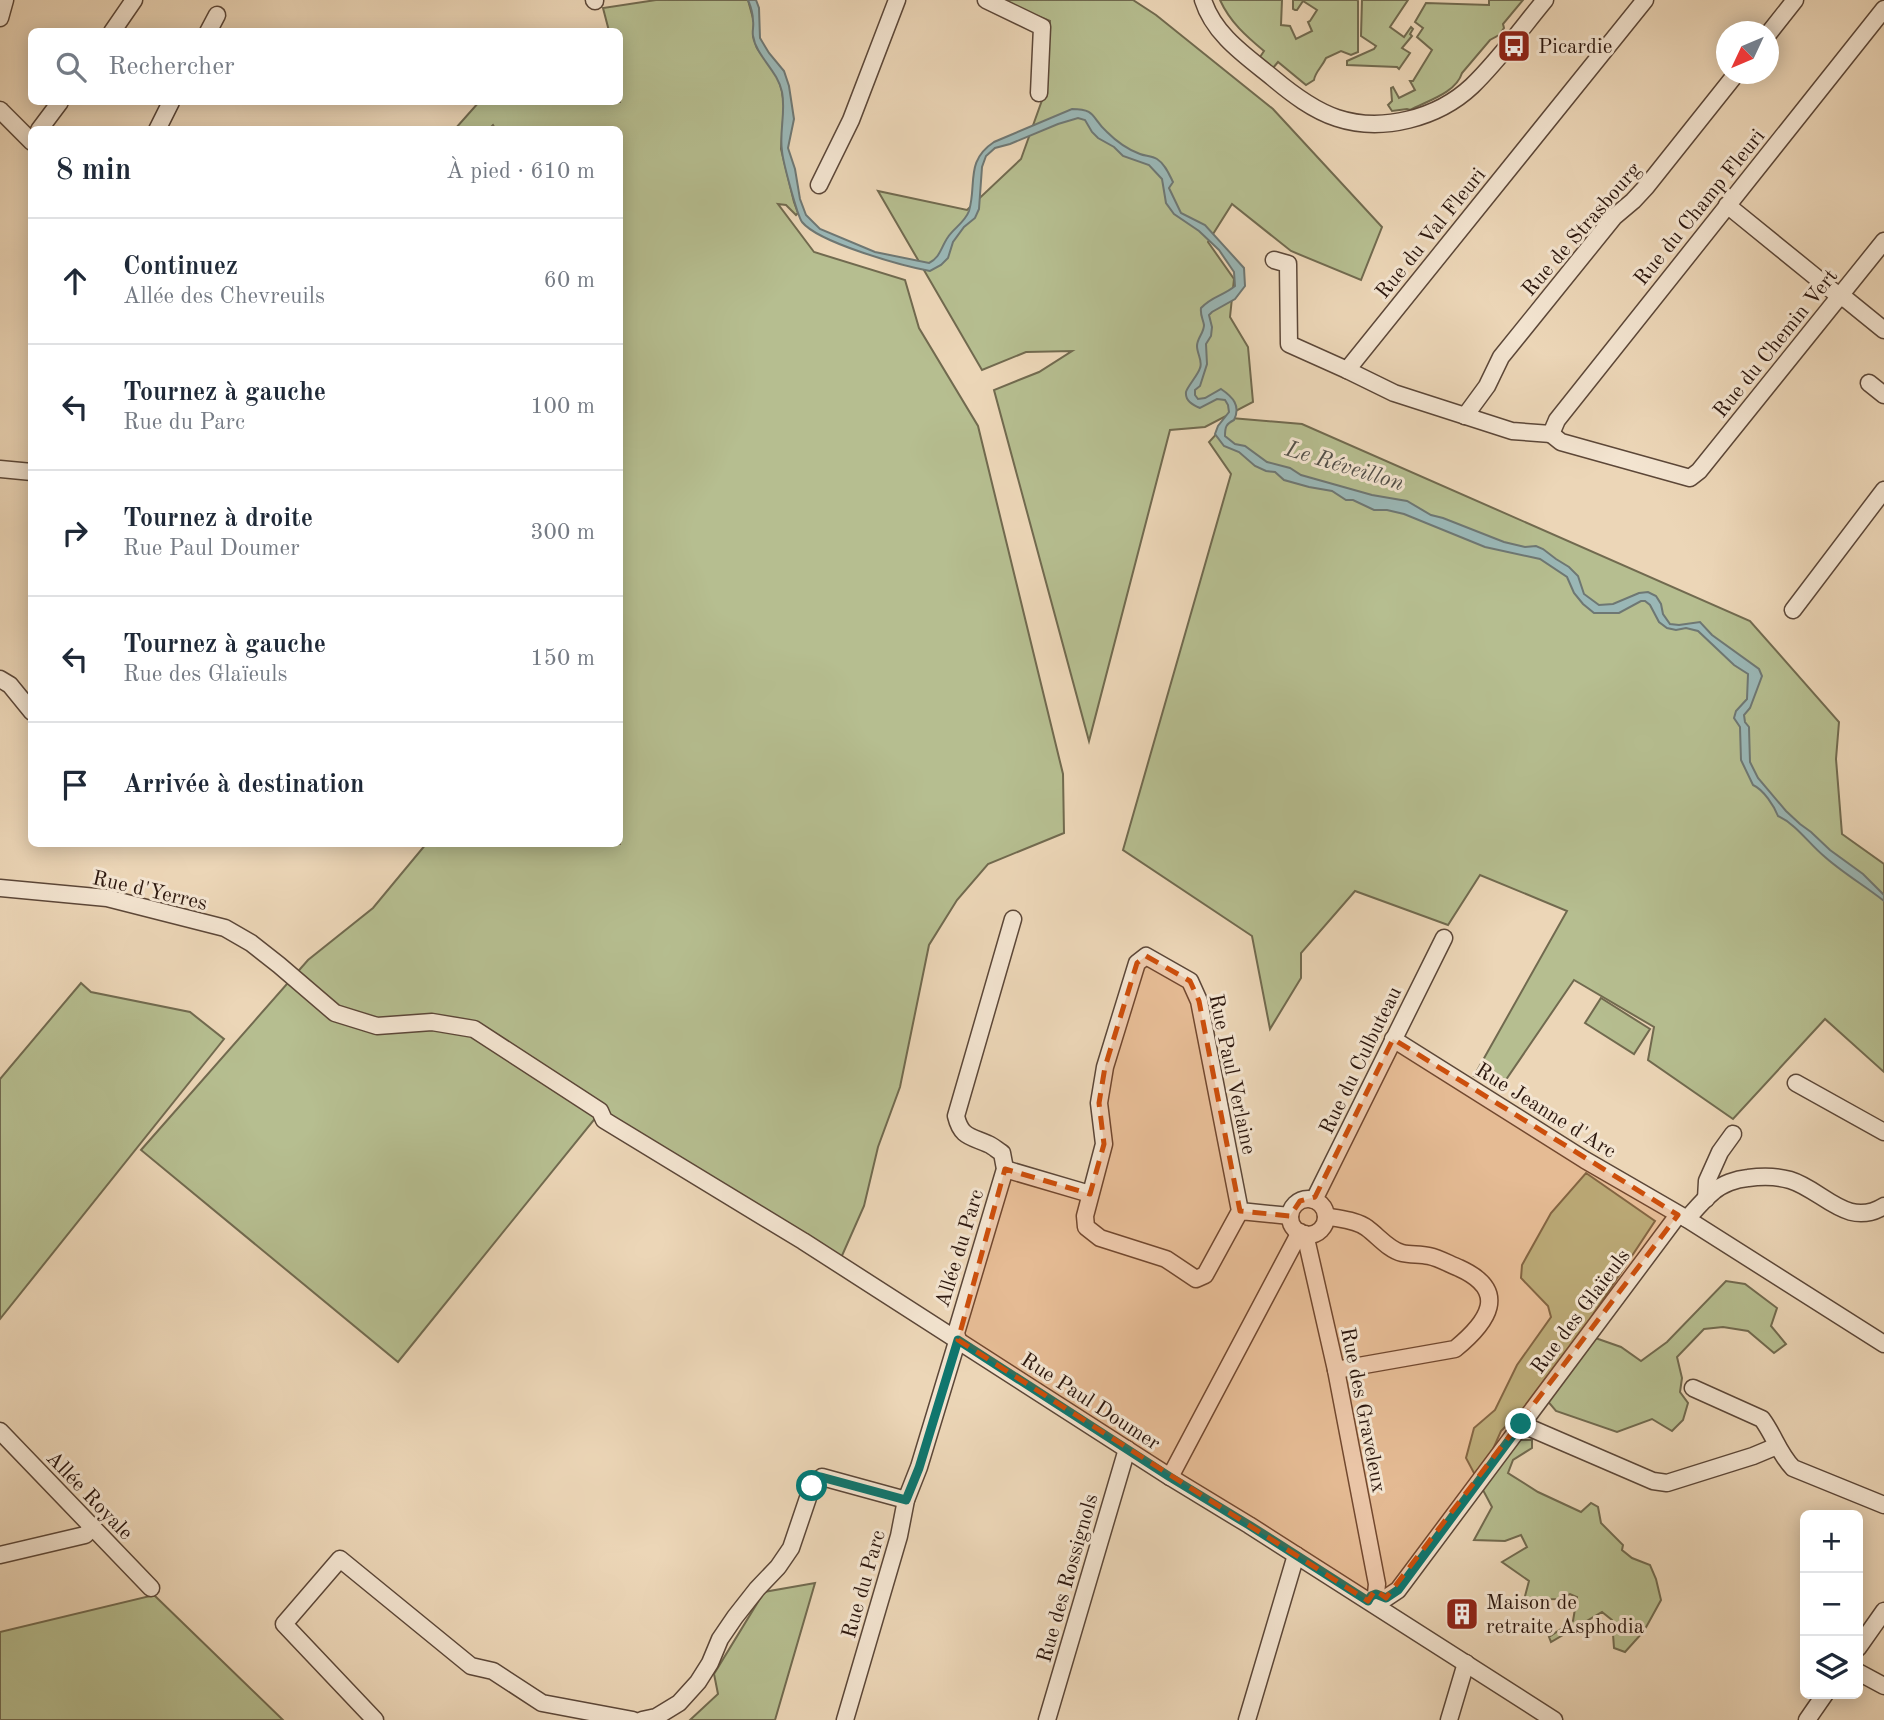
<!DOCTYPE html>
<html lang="fr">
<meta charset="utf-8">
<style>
:root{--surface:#fff;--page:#f6f6f7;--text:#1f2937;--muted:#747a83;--line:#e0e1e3}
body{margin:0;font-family:"Old Standard TT",serif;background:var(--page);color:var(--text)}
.controls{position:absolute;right:21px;bottom:21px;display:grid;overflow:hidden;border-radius:10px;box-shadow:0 4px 18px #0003}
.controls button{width:63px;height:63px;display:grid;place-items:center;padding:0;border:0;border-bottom:2px solid var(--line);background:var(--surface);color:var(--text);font:35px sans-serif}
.compass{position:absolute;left:1716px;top:21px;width:63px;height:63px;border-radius:50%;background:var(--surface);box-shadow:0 4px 18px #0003;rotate:226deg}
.stop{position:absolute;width:21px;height:21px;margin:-16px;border:5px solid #0f766e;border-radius:50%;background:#fff}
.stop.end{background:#0f766e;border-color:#fff;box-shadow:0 2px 7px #0008}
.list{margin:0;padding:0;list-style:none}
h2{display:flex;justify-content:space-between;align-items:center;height:91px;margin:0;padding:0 28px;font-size:30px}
h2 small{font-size:23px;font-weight:400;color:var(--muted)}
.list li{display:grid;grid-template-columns:46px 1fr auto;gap:21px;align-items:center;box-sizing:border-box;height:126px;padding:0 28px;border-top:2px solid var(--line)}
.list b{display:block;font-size:26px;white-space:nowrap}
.list p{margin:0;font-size:23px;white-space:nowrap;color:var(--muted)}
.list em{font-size:23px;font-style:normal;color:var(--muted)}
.icon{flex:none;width:38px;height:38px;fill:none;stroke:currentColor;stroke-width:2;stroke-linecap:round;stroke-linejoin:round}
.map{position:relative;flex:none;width:1884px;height:1720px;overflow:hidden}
.search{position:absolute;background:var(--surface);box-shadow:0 4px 18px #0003;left:28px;top:28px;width:595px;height:77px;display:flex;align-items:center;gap:18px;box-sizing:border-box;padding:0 24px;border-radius:10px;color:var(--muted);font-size:26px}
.panel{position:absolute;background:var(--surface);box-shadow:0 4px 18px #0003;left:28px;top:126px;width:595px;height:721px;border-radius:10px}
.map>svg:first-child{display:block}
.green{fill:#b6be90;stroke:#716a4f;stroke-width:2}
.water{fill:#9ab7b6;stroke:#6e7773;stroke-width:2}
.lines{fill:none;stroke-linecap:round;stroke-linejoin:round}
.minor-casing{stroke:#5c4738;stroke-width:19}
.minor{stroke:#f3e4d0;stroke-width:16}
.route{stroke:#0f766e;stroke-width:9}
.marked{fill:#cc4f0c;fill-opacity:0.2;stroke:#cc4f0c;stroke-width:5;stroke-dasharray:14 9;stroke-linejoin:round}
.labels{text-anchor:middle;stroke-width:6;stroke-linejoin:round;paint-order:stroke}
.poi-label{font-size:21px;fill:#2c170e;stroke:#f3e4d0;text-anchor:start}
.street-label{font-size:21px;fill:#2c170e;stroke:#f3e4d0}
.water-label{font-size:23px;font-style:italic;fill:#524f49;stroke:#f3e4d0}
</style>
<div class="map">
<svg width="1884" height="1720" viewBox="0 0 1884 1720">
<rect width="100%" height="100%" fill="#ecd6b7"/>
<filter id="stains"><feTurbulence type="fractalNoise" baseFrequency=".00286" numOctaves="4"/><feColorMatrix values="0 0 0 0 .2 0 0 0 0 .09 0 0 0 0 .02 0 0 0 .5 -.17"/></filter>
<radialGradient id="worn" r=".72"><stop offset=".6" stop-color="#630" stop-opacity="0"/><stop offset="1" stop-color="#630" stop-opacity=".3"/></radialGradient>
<g class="green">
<polygon points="656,0 748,0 754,22 753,36 757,48 778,78 782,91 784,106 781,149 794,202 798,213 796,215 786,205 778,204 814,252 905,280 919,328 978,426 1063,774 1064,833 988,864 957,900 929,945 900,1087 878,1147 864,1206 837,1267 601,1111 398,1362 141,1150 308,960 373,908 426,844 620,844 620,130 496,130 493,125 489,129 455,129 479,102 620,102 620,32 609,31 603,8"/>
<polygon points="997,0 1133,0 1156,15 1273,109 1382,227 1361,280 1291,251 1232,204 1208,242 1234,279 1230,317 1248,347 1253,402 1205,427 1170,430 1089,741 994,390 1039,372 1072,351 1026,352 982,370 878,191 967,210 1021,159 1046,89 1050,21"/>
<path d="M1220,0H1282L1281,25L1290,26L1296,39L1312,31L1308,22L1310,21L1317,10L1303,1L1297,10H1295L1293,9V0H1357L1358,1V52L1351,55L1341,51L1326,58C1322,67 1315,72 1314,80L1306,85L1278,62L1273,68L1260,57L1264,51C1246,36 1230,22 1220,0Z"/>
<polygon points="1362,0 1408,0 1390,27 1404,37 1411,27 1413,29 1410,34 1412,36 1402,48 1410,53 1399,69 1397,67 1347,65 1347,61 1374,49 1376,46 1361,36"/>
<path d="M1489,0H1523L1503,24L1504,28L1499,35L1490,40L1462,73C1456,93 1427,101 1410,110L1407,109L1392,111L1388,105L1392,101L1391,88L1393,87L1399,98L1415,90L1410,81H1413L1432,50L1417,37L1423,28L1415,22L1426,3L1489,5Z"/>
<polygon points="1231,418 1302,424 1750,621 1839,722 1836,759 1842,834 1884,864 1884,1072 1825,1019 1733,1119 1648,1060 1654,1027 1574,980 1501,1087 1474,1076 1567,911 1480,875 1448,925 1355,891 1301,953 1301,978 1270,1029 1252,936 1123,850 1231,474 1209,442"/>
<polygon points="81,983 91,992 190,1012 224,1039 0,1319 0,1079"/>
<polygon points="1601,998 1650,1029 1634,1054 1585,1023"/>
<polygon points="1586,1173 1655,1221 1581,1333 1621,1347 1641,1361 1667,1342 1726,1281 1745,1284 1777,1308 1771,1326 1786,1344 1774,1353 1748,1331 1723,1327 1704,1329 1677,1357 1682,1378 1680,1392 1688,1403 1683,1420 1672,1431 1652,1419 1617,1432 1556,1411 1540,1392 1501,1431 1489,1458 1514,1440 1532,1440 1532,1448 1513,1460 1508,1473 1538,1492 1581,1512 1591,1503 1598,1507 1601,1523 1623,1545 1622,1550 1632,1558 1650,1565 1656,1579 1661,1600 1644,1631 1625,1652 1614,1648 1612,1620 1602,1612 1551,1642 1549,1637 1573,1621 1577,1597 1570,1594 1558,1599 1524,1600 1529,1581 1502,1562 1527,1547 1521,1535 1505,1541 1474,1540 1492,1507 1466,1458 1474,1428 1495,1410 1517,1365 1551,1317 1548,1306 1521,1278 1522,1265 1551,1213"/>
<polygon points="815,1583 775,1720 690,1720 718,1694 714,1674 764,1592"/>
<polygon points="154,1595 283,1720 0,1720 0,1632"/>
</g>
<path class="water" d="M748,0H756L759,8L760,38L769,53L784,71L789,86L794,119L788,148L795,169L800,199L806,215L820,229L875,252L929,263C940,258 941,247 948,237C954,228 965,222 969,211C977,184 965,161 994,142L1072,109C1097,109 1091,118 1107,132C1116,141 1129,150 1140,154C1145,156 1152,156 1157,159C1165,164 1169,174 1173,182L1169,188L1181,213L1205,225L1244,268L1245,286L1235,299L1212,312L1209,315L1212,327L1211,336L1206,344L1207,364L1200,386L1195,390V395L1198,399L1205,398L1221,389C1233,397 1241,406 1234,420C1226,424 1225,427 1225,436L1235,444L1245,446L1267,462L1290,468L1301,475L1372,495L1407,501L1431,515L1443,518L1504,542L1525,547L1536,546L1543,549L1556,559L1569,567L1578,576L1584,594L1599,605L1613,604L1639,593L1648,592L1656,596L1661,604L1663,614L1670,624L1679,625L1700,622L1712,635L1759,669L1762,676L1750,708L1744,715L1745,722L1749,727L1750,762L1758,778L1786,811L1800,824L1811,832L1830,850L1863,874L1884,895V901C1865,886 1843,873 1825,857C1809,844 1797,825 1778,816C1774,806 1764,790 1753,785L1741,760L1740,727L1734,718L1736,711L1747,699L1748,674L1734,665L1698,631L1686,628L1676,630L1667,628L1659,622L1650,605L1645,601H1641L1619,613H1594L1583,604L1574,593L1567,577L1540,559L1485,547L1404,514L1387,510H1374L1353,500H1346L1332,491L1309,487L1284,480L1275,472L1266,471L1255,466L1239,452L1224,446L1215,434L1218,426L1229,412L1228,405L1225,400L1217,399L1200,408C1193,405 1185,401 1186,392C1187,387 1198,375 1200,368C1203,361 1197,354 1197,346C1197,338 1204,333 1204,325C1203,319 1200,315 1201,308C1212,296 1223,296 1235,286L1234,272L1219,250L1199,231L1174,214L1166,203L1162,179L1149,165L1123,156L1114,147L1098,138L1092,132L1085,120L1078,118L1058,124L1010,144L995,148L986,156L982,167L979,209L975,218L964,227L953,242L948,258L941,265L930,271C903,266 819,243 802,222C797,215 783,162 782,151C779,132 786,112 782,92C778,71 756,56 753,36C752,31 754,26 753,21C753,13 751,7 748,0Z"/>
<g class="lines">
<defs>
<g id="minor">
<polyline points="594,0 595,1"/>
<polyline points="986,0 1042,27 1039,93"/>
<path d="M1203,0C1214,35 1246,56 1273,78C1292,94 1313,110 1337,118C1382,133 1438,118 1472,86C1499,60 1521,29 1545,0"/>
<polyline points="0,18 5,0"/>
<polyline points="112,32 134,0"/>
<polyline points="208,32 217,15"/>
<polyline points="1769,33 1795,0"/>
<polyline points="0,110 32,142"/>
<polyline points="39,130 60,102"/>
<polyline points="157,130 171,102"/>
<polyline points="819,185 851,120 897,0"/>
<polyline points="1727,205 1839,296 1847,300 1884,330"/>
<polyline points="1274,260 1288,264 1289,344 1347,370 1645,0"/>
<polyline points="1347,370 1394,393 1512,431 1551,434"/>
<polyline points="1869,383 1884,395"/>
<polyline points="1465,416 1487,386 1501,357 1614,217 1633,201 1646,187 1736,74"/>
<polyline points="1551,434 1557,420 1884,9"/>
<polyline points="1551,434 1561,442 1690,478 1699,471 1884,241"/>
<polyline points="0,469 32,472"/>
<polyline points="1793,610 1884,490"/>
<polyline points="0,679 10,685 32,712"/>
<polyline points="0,888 107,898 225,928 251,943 279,965 335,1013 377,1026 432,1022 474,1029 600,1111 604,1120 803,1241 1170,1477 1249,1525 1554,1720"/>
<polyline points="1393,1039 1585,1160 1687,1219 1884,1344"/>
<polyline points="1796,1083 1884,1132"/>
<polyline points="1005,1169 1090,1194"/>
<polyline points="1706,1199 1707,1181 1720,1152 1733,1134"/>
<circle cx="1308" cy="1217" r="18"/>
<polyline points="1314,1200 1444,938"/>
<polyline points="1240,1211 1199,1001 1190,981 1146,956 1137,963 1105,1067 1099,1103 1104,1144 1085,1216 1086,1227 1100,1238 1166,1259 1196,1279 1205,1275 1240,1211 1290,1216"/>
<path d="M1326,1216C1338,1219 1357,1220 1367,1228C1378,1236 1389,1250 1402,1253C1411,1255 1420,1254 1429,1256C1439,1258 1449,1264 1459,1268C1510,1291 1488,1322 1455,1349L1336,1370"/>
<path d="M1687,1219C1695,1210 1703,1200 1713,1192C1722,1184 1736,1179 1748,1178C1763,1176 1776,1176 1790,1180C1823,1190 1847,1229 1884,1206"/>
<polyline points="1305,1234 1336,1370 1377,1584 1376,1594"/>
<path d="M1693,1388L1762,1419C1774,1435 1779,1454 1793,1468L1884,1505"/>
<polyline points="1521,1424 1653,1481 1667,1483 1753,1456 1777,1446"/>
<polyline points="0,1431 151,1588"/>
<polyline points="1170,1477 1300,1232"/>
<polyline points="0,1555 85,1535 92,1528"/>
<polyline points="1386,1598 1398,1590 1678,1215"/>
<polyline points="1858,1648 1884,1611"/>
<polyline points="1858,1672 1884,1686"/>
<polyline points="375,1720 284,1624 340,1559 471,1666 493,1671 542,1703 633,1720"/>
<polyline points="642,1720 656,1717 679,1703 698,1682 710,1663 720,1639 735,1617 757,1589 778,1567 791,1548 812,1486 822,1477 906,1500"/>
<path d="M845,1720L899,1536L906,1500L919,1467L956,1345L958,1340L956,1333L1005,1169L1002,1153C997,1150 993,1146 988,1144C970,1136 961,1137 956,1116L1013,919"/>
<polyline points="1047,1720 1127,1449"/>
<polyline points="1247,1720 1296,1555"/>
<polyline points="1449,1720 1466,1663"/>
<polyline points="1807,1720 1825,1694"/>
</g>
</defs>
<use href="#minor" class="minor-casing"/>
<use href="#minor" class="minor"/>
</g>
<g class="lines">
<polyline class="route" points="812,1486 821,1477 906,1500 919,1468 958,1340 1170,1477 1249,1525 1368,1601 1371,1596 1376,1594 1386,1598 1398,1590 1521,1424"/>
</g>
<path class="marked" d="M1146,956L1190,981L1199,1001L1240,1211L1290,1216L1300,1201L1315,1197L1393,1039L1678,1215L1386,1598L1375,1590L1368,1601L958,1340L1005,1169L1090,1194L1104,1144L1099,1103L1105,1067L1137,963Z"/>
<defs>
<symbol id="bus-square" viewBox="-11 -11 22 22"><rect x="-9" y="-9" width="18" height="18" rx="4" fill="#8f2418" stroke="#f3e4d0"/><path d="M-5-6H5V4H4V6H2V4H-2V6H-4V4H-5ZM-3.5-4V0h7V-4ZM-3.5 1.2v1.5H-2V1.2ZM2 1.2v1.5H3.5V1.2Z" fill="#fff"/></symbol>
<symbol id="building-square" viewBox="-11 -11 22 22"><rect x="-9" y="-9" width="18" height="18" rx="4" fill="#8f2418" stroke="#f3e4d0"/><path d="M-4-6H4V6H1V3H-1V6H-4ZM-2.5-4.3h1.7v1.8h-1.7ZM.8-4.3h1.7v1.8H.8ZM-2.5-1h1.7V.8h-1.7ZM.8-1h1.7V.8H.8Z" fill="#fff"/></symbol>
</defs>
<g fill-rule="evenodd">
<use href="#bus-square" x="1495" y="27" width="38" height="38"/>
<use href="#building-square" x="1443" y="1595" width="38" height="38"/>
</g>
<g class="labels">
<g class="poi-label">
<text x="1538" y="53">Picardie</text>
<text x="1486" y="1609">Maison de<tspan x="1486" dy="24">retraite Asphodia</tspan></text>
</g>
<g class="street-label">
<text transform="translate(1699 207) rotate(-51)" y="7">Rue du Champ Fleuri</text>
<text transform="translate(1581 229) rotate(-49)" y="7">Rue de Strasbourg</text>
<text transform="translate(1430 233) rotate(-51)" y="7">Rue du Val Fleuri</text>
<text transform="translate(1775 343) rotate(-51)" y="7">Rue du Chemin Vert</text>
<text transform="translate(150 890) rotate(13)" y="7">Rue d'Yerres</text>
<text transform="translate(1360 1060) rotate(-64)" y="7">Rue du Culbuteau</text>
<text transform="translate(1233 1074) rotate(78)" y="7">Rue Paul Verlaine</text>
<text transform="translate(1546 1110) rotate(32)" y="7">Rue Jeanne d'Arc</text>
<text transform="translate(959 1248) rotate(-73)" y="7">Allée du Parc</text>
<text transform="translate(1580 1311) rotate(-53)" y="7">Rue des Glaïeuls</text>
<text transform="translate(1091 1401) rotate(33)" y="7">Rue Paul Doumer</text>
<text transform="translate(1364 1410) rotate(79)" y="7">Rue des Graveleux</text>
<text transform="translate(90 1495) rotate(46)" y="7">Allée Royale</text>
<text transform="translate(1067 1578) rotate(-74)" y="7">Rue des Rossignols</text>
<text transform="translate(863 1584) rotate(-74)" y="7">Rue du Parc</text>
</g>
<g class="water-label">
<text transform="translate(1345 465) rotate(17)" y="8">Le Réveillon</text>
</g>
</g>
<rect width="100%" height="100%" filter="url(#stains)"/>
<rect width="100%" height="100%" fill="url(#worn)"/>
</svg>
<div class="controls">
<button>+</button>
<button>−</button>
<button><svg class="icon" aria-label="layers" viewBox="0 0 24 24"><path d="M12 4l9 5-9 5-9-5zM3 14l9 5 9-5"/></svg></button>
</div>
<svg class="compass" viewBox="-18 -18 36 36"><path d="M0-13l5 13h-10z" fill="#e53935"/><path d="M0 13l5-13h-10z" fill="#747a83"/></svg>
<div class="stop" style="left:812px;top:1486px"></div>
<div class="stop end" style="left:1521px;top:1424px"></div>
<div class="search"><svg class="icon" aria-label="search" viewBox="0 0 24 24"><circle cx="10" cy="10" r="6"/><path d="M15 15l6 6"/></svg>Rechercher</div>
<section class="panel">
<h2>8 min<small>À pied · 610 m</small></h2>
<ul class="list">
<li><svg class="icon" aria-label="ahead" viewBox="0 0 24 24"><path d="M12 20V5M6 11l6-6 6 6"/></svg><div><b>Continuez</b><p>Allée des Chevreuils</p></div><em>60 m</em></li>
<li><svg class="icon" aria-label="left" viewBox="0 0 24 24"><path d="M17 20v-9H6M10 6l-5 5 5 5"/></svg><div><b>Tournez à gauche</b><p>Rue du Parc</p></div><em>100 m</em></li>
<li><svg class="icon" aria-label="right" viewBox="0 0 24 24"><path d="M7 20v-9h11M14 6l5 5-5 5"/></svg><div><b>Tournez à droite</b><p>Rue Paul Doumer</p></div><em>300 m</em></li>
<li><svg class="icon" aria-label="left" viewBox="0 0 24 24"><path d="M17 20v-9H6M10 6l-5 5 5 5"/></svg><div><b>Tournez à gauche</b><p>Rue des Glaïeuls</p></div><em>150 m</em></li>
<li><svg class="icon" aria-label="arrive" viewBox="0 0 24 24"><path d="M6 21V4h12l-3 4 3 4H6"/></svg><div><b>Arrivée à destination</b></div></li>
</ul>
</section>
</div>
